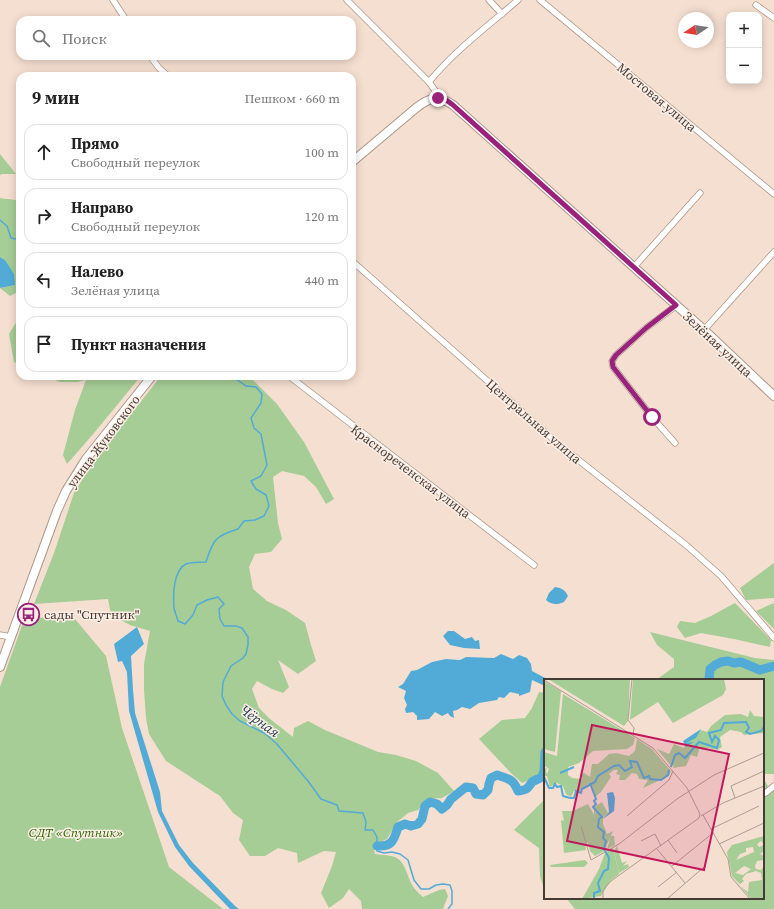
<!DOCTYPE html>
<html lang="ru">
<meta charset="utf-8">
<style>
:root{--surface:#fff;--page:#f6f6f6;--text:#222;--muted:#767676;--line:#e0e0e0}
body{margin:0;font-family:"Source Serif 4",serif;background:var(--page);color:var(--text)}
.controls{position:absolute;right:12px;top:12px;display:grid;overflow:hidden;border-radius:8px;box-shadow:0 2px 10px #0003}
.controls button{width:36px;height:36px;display:grid;place-items:center;padding:0;border:0;border-bottom:1px solid var(--line);background:var(--surface);color:var(--text);font:20px sans-serif}
.compass{position:absolute;left:678px;top:12px;width:36px;height:36px;border-radius:50%;background:var(--surface);box-shadow:0 2px 10px #0003;rotate:258deg}
.stop{position:absolute;width:12px;height:12px;margin:-9px;border:3px solid #9b227b;border-radius:50%;background:#fff}
.stop.end{background:#9b227b;border-color:#fff;box-shadow:0 1px 4px #0008}
.list{margin:0;padding:0;list-style:none}
h2{display:flex;justify-content:space-between;align-items:center;height:52px;margin:0;padding:0 16px;font-size:17px}
h2 small{font-size:13px;font-weight:400;color:var(--muted)}
.list li{display:grid;grid-template-columns:26px 1fr auto;gap:12px;align-items:center;box-sizing:border-box;height:56px;margin:0 8px 8px;padding:0 8px;border:1px solid var(--line);border-radius:12px}
.list b{display:block;font-size:15px;white-space:nowrap}
.list p{margin:0;font-size:13px;white-space:nowrap;color:var(--muted)}
.list em{font-size:13px;font-style:normal;color:var(--muted)}
.icon{flex:none;width:22px;height:22px;fill:none;stroke:currentColor;stroke-width:2;stroke-linecap:round;stroke-linejoin:round}
.map{position:relative;flex:none;width:774px;height:909px;overflow:hidden}
.search{position:absolute;background:var(--surface);box-shadow:0 2px 10px #0003;left:16px;top:16px;width:340px;height:44px;display:flex;align-items:center;gap:10px;box-sizing:border-box;padding:0 14px;border-radius:12px;color:var(--muted);font-size:15px}
.panel{position:absolute;background:var(--surface);box-shadow:0 2px 10px #0003;left:16px;top:72px;width:340px;height:308px;border-radius:12px}
.map>svg:first-child{display:block}
.green{fill:#a6cd96}
.water{fill:#52abd7}
.lines{fill:none;stroke-linecap:round;stroke-linejoin:round}
.stream{stroke:#52abd7;stroke-width:1.5}
.river{stroke:#52abd7;stroke-width:9}
.minor-casing{stroke:#ac9789;stroke-width:7}
.secondary-casing{stroke:#ac9789;stroke-width:10}
.minor{stroke:#fff;stroke-width:5.5}
.secondary{stroke:#fff;stroke-width:8}
.route{stroke:#9b227b;stroke-width:5}
.labels{text-anchor:middle;stroke-width:3;stroke-linejoin:round;paint-order:stroke}
.street-label{font-size:13px;fill:#443b35;stroke:#fceee5}
.poi-label{font-size:13px;fill:#443b35;stroke:#fceee5;text-anchor:start}
.park-label{font-size:13px;font-style:italic;fill:#2d6803;stroke:#fceee5}
.water-label{font-size:14px;font-style:italic;fill:#163d50;stroke:#fceee5}
.inset-river{fill:none;stroke:#52abd7;stroke-width:2}
.inset-road{fill:none;stroke:#ae9d92;stroke-width:1}
.view{fill:#c2185b;fill-opacity:0.15;stroke:#c2185b;stroke-width:2}
.inset-edge{fill:none;stroke:#443b35;stroke-width:2}
</style>
<div class="map">
<svg width="774" height="909" viewBox="0 0 774 909">
<rect width="100%" height="100%" fill="#f5dfd0"/>
<g class="green">
<polygon points="0,154 16,174 2,174 0,175"/>
<path d="M0,198C7,200 13,198 20,202V291L10,296L0,288L14,285L5,260L0,257Z"/>
<polygon points="20,316 20,365 14,362 9,334"/>
<polygon points="45,376 141,376 94,433 67,464 63,455 75,410 86,380 77,382 60,382"/>
<path d="M161,376H249L277,404L304,442L334,499L326,504L316,487L304,476L282,471L273,477L278,523L282,539L271,552L255,554L249,567L253,589L267,601L286,610L305,623L311,645L316,661L298,674L278,660L289,687L283,693L272,689L257,681L252,689L259,708L270,719L293,737L294,728L308,721L325,730L378,752L396,755L416,761L438,773L454,791L442,798L427,799L418,810L408,813L397,822L387,839L373,845L375,854C382,855 391,855 397,858C407,864 407,879 414,888C416,891 420,894 423,897L439,890L445,889L448,896L443,909H362L361,901L349,889L343,898L329,908L321,893L332,866L336,852L324,851L298,863L297,853L278,848L265,856H250L239,840L243,820L233,813L220,796L166,761L149,734L146,718L144,690V664L150,631L130,625L111,615L108,599L34,604L54,553L74,493L94,461Z"/>
<polygon points="774,563 774,598 746,600 740,588"/>
<polygon points="735,603 771,640 770,647 734,639 701,633 685,638 677,627 680,621 695,623 711,616"/>
<polygon points="774,603 774,629 756,611"/>
<polygon points="25,617 75,619 106,656 122,728 169,867 223,909 0,909 0,687"/>
<polygon points="650,632 755,658 774,660 774,774 763,774 763,680 656,680 674,667 674,659 657,645"/>
<polygon points="539,692 545,693 545,774 522,783 510,772 479,739 502,720 525,718 532,708"/>
<polygon points="763,778 771,791 774,790 774,909 575,909 566,898 763,898"/>
<polygon points="545,799 545,889 544,889 540,876 539,848 514,830"/>
</g>
<g class="water">
<polygon points="0,257 5,260 14,274 15,285 0,288"/>
<path d="M555,587C562,588 565,590 568,596L564,602C558,605 551,605 546,600L549,593Z"/>
<polygon points="137,627 144,644 131,656 133,690 135,713 160,792 162,811 179,845 193,863 235,906 239,909 230,909 189,866 175,847 158,812 129,711 127,672 122,661 118,662 114,644"/>
<polygon points="448,631 454,631 465,639 472,637 475,641 479,640 480,649 464,648 450,645 443,636"/>
<polygon points="501,654 513,659 519,655 527,658 531,664 532,671 549,680 545,680 545,686 532,680 530,692 519,696 519,694 510,692 504,698 499,697 497,700 479,703 470,709 462,707 457,710 453,711 454,718 450,716 448,713 442,716 435,712 429,719 417,720 417,716 413,712 406,713 405,709 407,705 404,698 406,691 398,687 403,684 411,671 417,670 432,662 446,659 460,660 466,657 494,658"/>
</g>
<g class="lines">
<g class="stream">
<polyline points="0,220 7,226 11,238 20,240"/>
<path d="M228,376L236,379L246,386L256,387L262,394L261,403L251,418L254,428L261,434L267,465L261,476L251,481L256,489L266,495L269,506L264,516L255,520L244,521L238,529C215,536 213,540 206,562C200,562 192,562 186,564C173,570 173,596 174,608C175,613 177,617 178,621L185,624L193,615L197,605L207,600L218,597L224,604L219,609L220,619L224,626H236L242,628L248,637V645L246,654L243,658L231,666L223,682L222,696L226,705L232,714L240,721L264,733L276,743L308,781L321,799L337,805L339,811L363,813L366,822L365,830H373L377,837V851L384,853L392,852L400,854L408,860L414,880L421,889H429L436,885L443,884L450,885L452,891V904L448,909"/>
</g>
<g class="river">
<polyline points="709,680 710,669 715,665 721,662 728,661 734,663 741,662 760,670 774,666"/>
<path d="M377,846C393,847 394,839 398,827L405,824L411,826L418,824L422,819L425,806L430,802L437,804L442,809L447,805L451,799L466,787L473,788L476,794L483,795L488,790L489,784L491,778L497,775C509,779 513,779 518,791C527,790 527,789 532,782C535,780 539,779 542,777L544,771L545,752"/>
</g>
<defs>
<g id="minor">
<polyline points="113,0 126,20"/>
<polyline points="347,0 429,82 436,92 438,98"/>
<polyline points="489,0 502,14"/>
<polyline points="540,0 774,194"/>
<polyline points="756,5 774,18"/>
<polyline points="150,56 159,68 168,76"/>
<path d="M429,82C454,51 488,26 518,0"/>
<polyline points="352,261 562,447 686,545 721,576 774,638"/>
<polyline points="634,267 700,193"/>
<polyline points="704,330 774,252"/>
<polyline points="289,376 534,565"/>
<polyline points="675,443 652,417 613,367 612,361 616,355 646,328 677,305"/>
<polyline points="0,635 11,637"/>
<polyline points="763,794 767,792 774,786"/>
</g>
<g id="secondary">
<path d="M352,162L416,108C430,97 438,95 453,105L704,330L774,396"/>
<polyline points="0,667 57,511 66,491 86,459 152,376"/>
</g>
</defs>
<use href="#minor" class="minor-casing"/>
<use href="#secondary" class="secondary-casing"/>
<use href="#minor" class="minor"/>
<use href="#secondary" class="secondary"/>
</g>
<g class="lines">
<polyline class="route" points="438,98 445,99 453,105 676,305 646,328 616,355 612,361 613,367 652,417"/>
</g>
<defs>
<symbol id="bus-ring" viewBox="-11 -11 22 22"><circle r="9.5" fill="#fceee5" stroke="#9b227b" stroke-width="1.5"/><path d="M-5-6H5V4H4V6H2V4H-2V6H-4V4H-5ZM-3.5-4V0h7V-4ZM-3.5 1.2v1.5H-2V1.2ZM2 1.2v1.5H3.5V1.2Z" fill="#9b227b"/></symbol>
</defs>
<g fill-rule="evenodd">
<use href="#bus-ring" x="16" y="602" width="25" height="25"/>
</g>
<g class="labels">
<g class="street-label">
<text transform="translate(657 97) rotate(40)" y="5">Мостовая улица</text>
<text transform="translate(718 344) rotate(43)" y="5">Зелёная улица</text>
<text transform="translate(534 421) rotate(41)" y="5">Центральная улица</text>
<text transform="translate(103 441) rotate(-53)" y="5">улица Жуковского</text>
<text transform="translate(411 471) rotate(37)" y="5">Краснореченская улица</text>
</g>
<g class="poi-label">
<text x="44" y="619">сады "Спутник"</text>
</g>
<g class="park-label">
<text x="76" y="837">СДТ «Спутник»</text>
</g>
<g class="water-label">
<text transform="translate(260 721) rotate(36)" y="5">Чёрная</text>
</g>
</g>
<g transform="translate(544 679)">
<rect width="220" height="220" fill="#f5dfd0"/>
<path d="M4,0H86L84,42L80,47ZM89,0H180L182,10L179,16L129,44L114,23L86,41ZM0,2L17,12L11,73L0,70ZM19,15L91,59L89,66L83,70L49,72L35,84L24,88V96L28,99L38,100V95L40,94L46,98L48,85H54L65,75L72,74L85,77L91,72L93,60L108,70L127,92L125,97L99,109L104,101L95,100L93,95L88,94L81,101H75L76,96L72,95L74,91H70L65,95L67,98L57,113L51,118L46,104L37,110V113L30,112L27,118L22,115L19,107L13,104L6,108L3,97H0V90L3,89L2,92L3,95L5,90L0,86V73L13,77ZM206,31L210,37L220,38V54L200,56L197,53L186,51L176,58L178,68L173,71L164,69L158,71L156,67L153,78L147,76L142,87L129,89L130,86L127,87L113,70L125,75L130,65L140,69L144,62L157,51L163,53L167,47L181,36L197,35L204,38ZM58,123L64,134L59,139V145L63,155L69,152L67,157H70L71,166L63,170L67,157L60,172L51,177L46,172L44,164L41,165L42,171L20,174L17,141L20,142L18,132H29L44,125L50,136V128ZM220,157V165L217,162L213,165L215,168L220,166V172L216,175L220,177V181L213,182L211,187L212,190L217,191L220,187V220H207L188,197L183,173L188,166ZM209,168L210,173L192,181L196,175L202,173V169ZM200,187L207,190L199,196L191,194ZM212,192L217,194L218,201L205,203L204,213L195,206L191,201L190,199L196,205L200,202L198,200L202,195ZM73,167L78,184L83,182L79,187L84,185L85,188L75,194L70,172ZM69,169L75,195L67,201L57,217L38,220L55,190L61,174ZM41,181L44,184L40,188H7L6,186Z" fill="#a6cd96" fill-rule="evenodd"/>
<path d="M157,50L152,59L142,64L150,63L142,68L139,62ZM69,113L71,119L70,132L59,140L65,133L63,114Z" fill="#52abd7"/>
<path class="inset-river" d="M127,88L131,76L135,74L141,79L155,63L173,69L175,61L171,57L168,63L165,54L177,51L180,44L202,43L205,49L202,53L206,55L217,52L220,48M16,94L30,88M0,98L5,109H9L11,105L13,108L17,107L19,117L26,119M46,104L52,120L50,122L52,125L49,128L58,138L55,140L54,148L60,153L59,159L62,162L60,170L65,179L64,190L60,192L54,204L56,212L50,214V220M26,119H30L32,112L37,114L38,110L51,103L54,97L70,87L75,86L81,92L88,88L86,82L93,83L100,99L105,97L106,100L117,101L124,96L125,91"/>
<path class="inset-road" d="M88,0L84,41L90,49L89,56M0,1L109,69L143,109L156,135L155,139L67,202L59,211V220M191,119L187,107L220,92M159,136L184,180L187,198L206,220M83,137L125,101L129,92M157,137L179,124L220,107M37,147L47,181L75,165L133,120L170,96L220,74M167,150L215,127M124,161L133,174M97,162L111,155L117,167M175,165L220,144M113,170L141,204M128,187L169,154M114,208L133,193M123,220L160,188"/>
<path class="view" d="M48,46L185,75L160,191L23,162Z"/>
<rect width="220" height="220" class="inset-edge"/>
</g>
</svg>
<div class="controls">
<button>+</button>
<button>−</button>
</div>
<svg class="compass" viewBox="-18 -18 36 36"><path d="M0-13l5 13h-10z" fill="#e53935"/><path d="M0 13l5-13h-10z" fill="#767676"/></svg>
<div class="stop" style="left:652px;top:417px"></div>
<div class="stop end" style="left:438px;top:98px"></div>
<div class="search"><svg class="icon" aria-label="search" viewBox="0 0 24 24"><circle cx="10" cy="10" r="6"/><path d="M15 15l6 6"/></svg>Поиск</div>
<section class="panel">
<h2>9 мин<small>Пешком · 660 m</small></h2>
<ul class="list">
<li><svg class="icon" aria-label="ahead" viewBox="0 0 24 24"><path d="M12 20V5M6 11l6-6 6 6"/></svg><div><b>Прямо</b><p>Свободный переулок</p></div><em>100 m</em></li>
<li><svg class="icon" aria-label="right" viewBox="0 0 24 24"><path d="M7 20v-9h11M14 6l5 5-5 5"/></svg><div><b>Направо</b><p>Свободный переулок</p></div><em>120 m</em></li>
<li><svg class="icon" aria-label="left" viewBox="0 0 24 24"><path d="M17 20v-9H6M10 6l-5 5 5 5"/></svg><div><b>Налево</b><p>Зелёная улица</p></div><em>440 m</em></li>
<li><svg class="icon" aria-label="arrive" viewBox="0 0 24 24"><path d="M6 21V4h12l-3 4 3 4H6"/></svg><div><b>Пункт назначения</b></div></li>
</ul>
</section>
</div>
